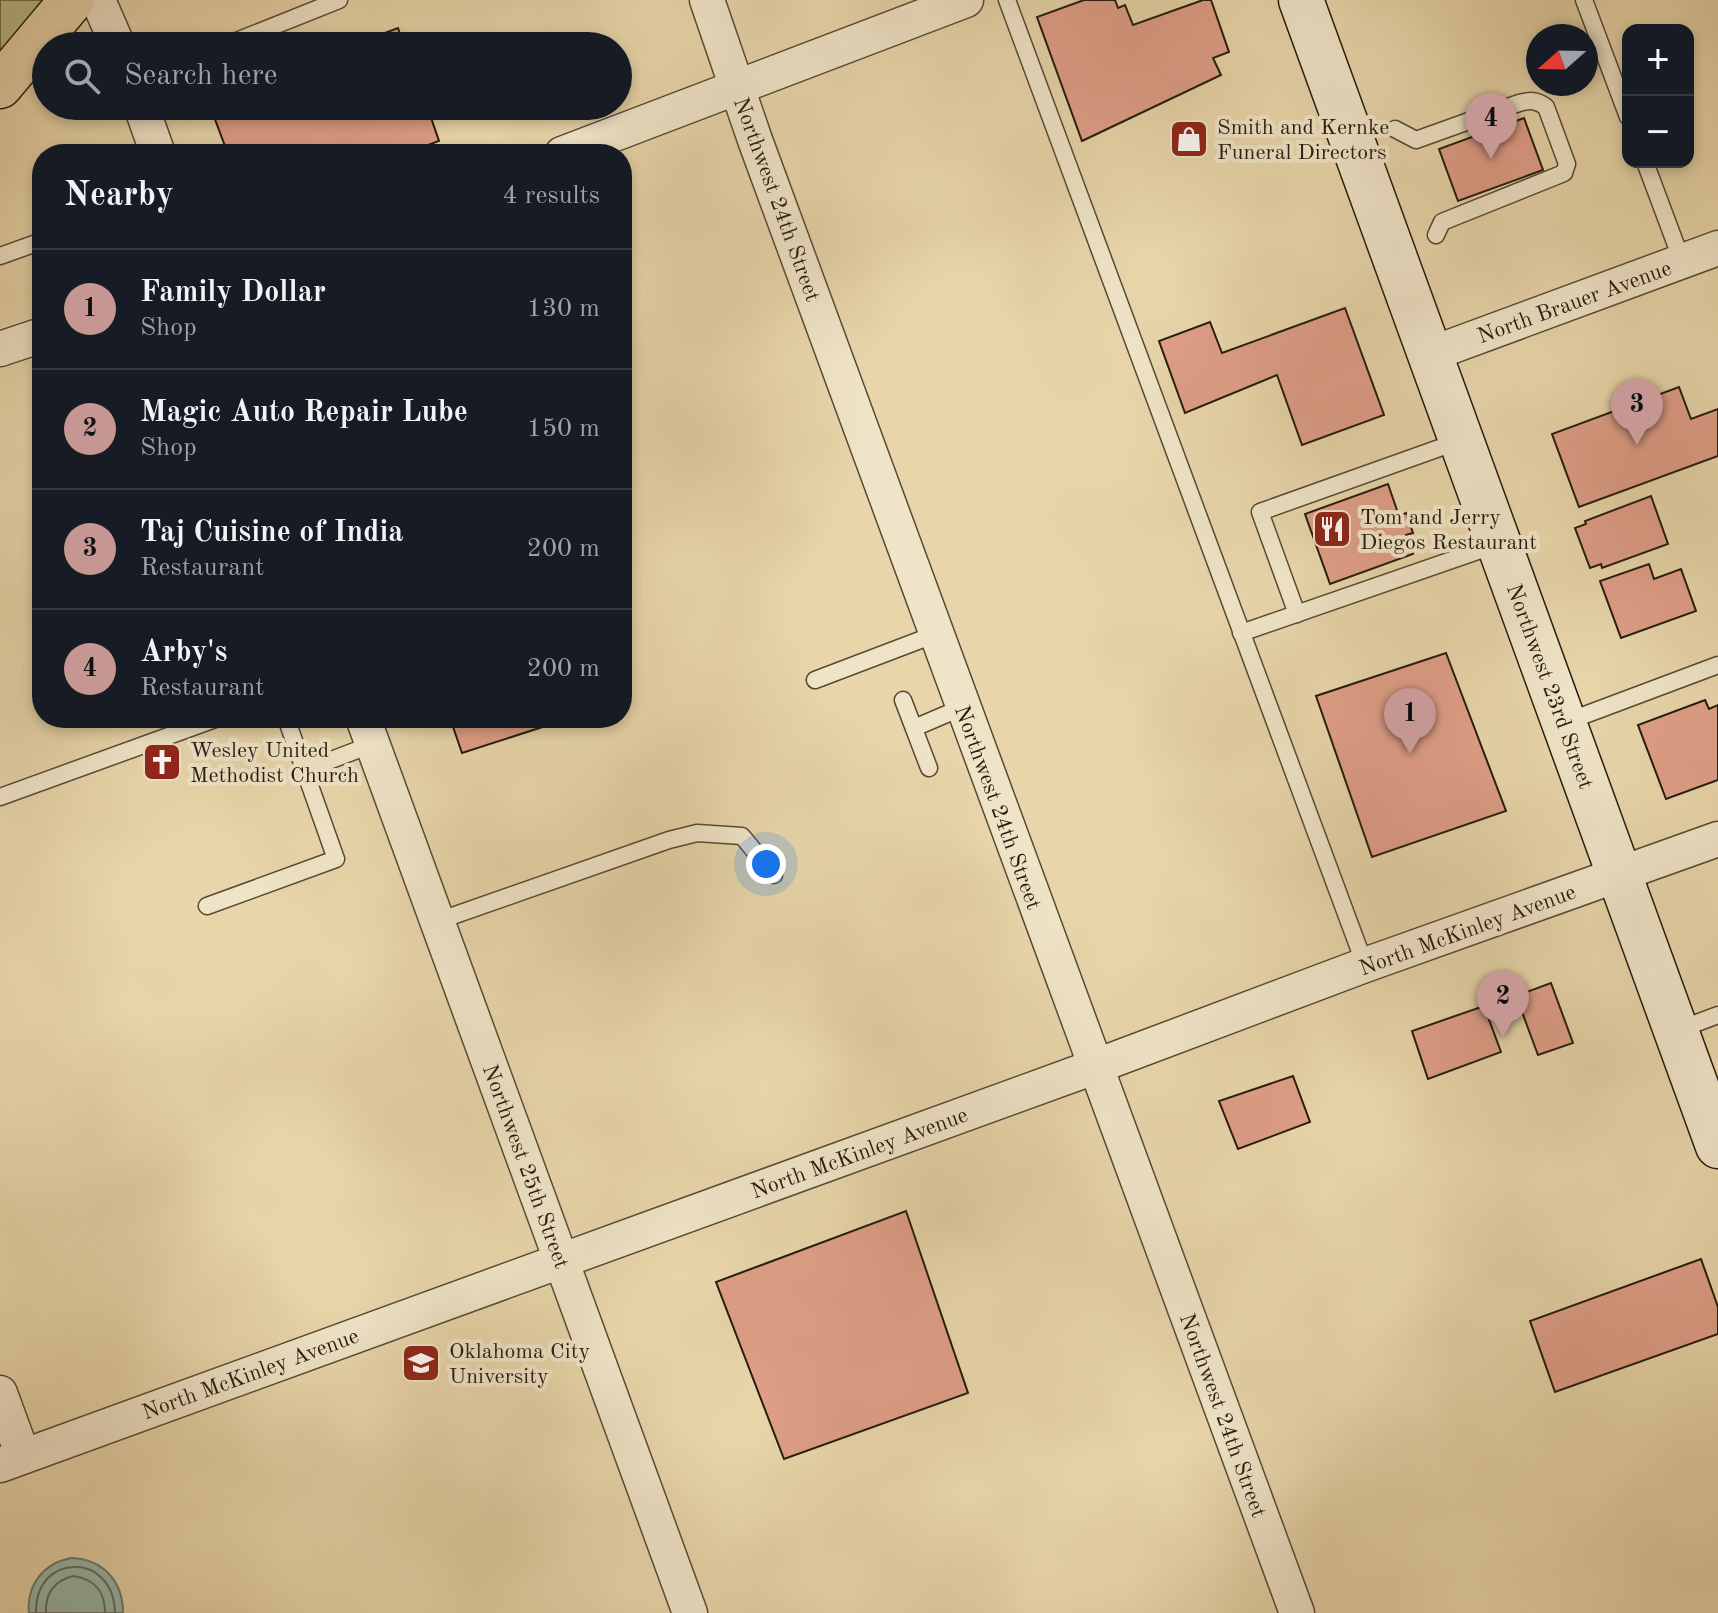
<!DOCTYPE html>
<meta charset="utf-8">
<style>
:root{--surface:#171b24;--page:#20242c;--text:#f1f3f6;--muted:#9ea1a6;--line:#363941;--accent:#c59692}
body{margin:0;font-family:"Old Standard TT",serif;background:var(--page);color:var(--text)}
.controls{position:absolute;right:24px;top:24px;display:grid;overflow:hidden;border-radius:16px;box-shadow:0 4px 12px #0003}
.controls button{width:72px;height:72px;display:grid;place-items:center;padding:0;border:0;border-bottom:2px solid var(--line);background:var(--surface);color:var(--text);font:40px sans-serif}
.compass{position:absolute;left:1526px;top:24px;width:72px;height:72px;border-radius:50%;background:var(--surface);box-shadow:0 4px 12px #0003;rotate:250deg}
.you{position:absolute;left:766px;top:864px;width:28px;height:28px;margin:-20px;border:6px solid #fff;border-radius:50%;background:#1a73e8;box-shadow:0 0 0 12px #1a73e833}
.badge{display:grid;place-items:center;width:52px;height:52px;border-radius:50%;background:var(--accent);color:#111;font-size:26px;font-weight:700}
.pin{position:absolute;translate:-50% -66px;filter:drop-shadow(0 2px 4px #0008)}
.pin::after{content:'';position:absolute;top:42px;width:28px;height:24px;background:inherit;clip-path:polygon(0 0,100% 0,50% 100%)}
.list{margin:0;padding:0;list-style:none}
h2{display:flex;justify-content:space-between;align-items:center;height:104px;margin:0;padding:0 32px;font-size:34px}
h2 small{font-size:26px;font-weight:400;color:var(--muted)}
.list li{display:grid;grid-template-columns:52px 1fr auto;gap:24px;align-items:center;box-sizing:border-box;height:120px;padding:0 32px;border-top:2px solid var(--line)}
.list b{display:block;font-size:30px;white-space:nowrap}
.list p{margin:0;font-size:26px;white-space:nowrap;color:var(--muted)}
.list em{font-size:26px;font-style:normal;color:var(--muted)}
.icon{flex:none;width:44px;height:44px;fill:none;stroke:currentColor;stroke-width:2;stroke-linecap:round;stroke-linejoin:round}
.map{position:relative;flex:none;width:1718px;height:1613px;overflow:hidden}
.search{position:absolute;background:var(--surface);box-shadow:0 4px 12px #0003;left:32px;top:32px;width:600px;height:88px;display:flex;align-items:center;gap:20px;box-sizing:border-box;padding:0 28px;border-radius:44px;color:var(--muted);font-size:30px}
.panel{position:absolute;background:var(--surface);box-shadow:0 4px 12px #0003;left:32px;top:144px;width:600px;height:584px;border-radius:32px}
.map>svg:first-child{display:block}
.green{fill:#babd86;stroke:#706c4a;stroke-width:2}
.water{fill:#97b9ab;stroke:#697a6d;stroke-width:2}
.lines{fill:none;stroke-linecap:round;stroke-linejoin:round}
.shore{stroke:#5e6a5d;stroke-width:2}
.building{fill:#df9f88;stroke:#251b0f;stroke-width:2}
.lane-casing{stroke:#564a36;stroke-width:19}
.street-casing{stroke:#564a36;stroke-width:37}
.secondary-casing{stroke:#251b0f;stroke-width:47}
.primary-casing{stroke:#251b0f;stroke-width:47}
.lane{stroke:#f0e4c8;stroke-width:16}
.street{stroke:#f0e4c8;stroke-width:34}
.secondary{stroke:#f0e4c8;stroke-width:44}
.primary{stroke:#e8d6aa;stroke-width:44}
.labels{text-anchor:middle;stroke-width:8;stroke-linejoin:round;paint-order:stroke}
.poi-label{font-size:22px;fill:#251b0f;stroke:#f0e4c8;text-anchor:start}
.street-label{font-size:22px;fill:#251b0f;stroke:#f0e4c8}
</style>
<div class="map">
<svg width="1718" height="1613" viewBox="0 0 1718 1613">
<rect width="100%" height="100%" fill="#e8d6aa"/>
<filter id="stains"><feTurbulence type="fractalNoise" baseFrequency=".0025" numOctaves="4"/><feColorMatrix values="0 0 0 0 .2 0 0 0 0 .09 0 0 0 0 .02 0 0 0 .5 -.17"/></filter>
<radialGradient id="worn" r=".72"><stop offset=".6" stop-color="#630" stop-opacity="0"/><stop offset="1" stop-color="#630" stop-opacity=".3"/></radialGradient>
<polygon class="green" points="0,0 44,0 0,52"/>
<path class="water" d="M71,1558C103,1559 123,1581 123,1613H29C26,1585 44,1563 71,1558Z"/>
<g class="lines">
<g class="shore">
<path d="M36,1613C34,1552 114,1551 115,1613"/>
<path d="M46,1613C45,1594 54,1581 73,1576C95,1579 105,1591 105,1613"/>
</g>
</g>
<g class="building">
<polygon points="1084,0 1115,0 1118,8 1125,5 1133,25 1203,0 1211,0 1229,52 1213,58 1221,75 1082,141 1037,17"/>
<polygon points="398,28 404,46 350,46"/>
<polygon points="1494,104 1503,125 1476,135 1468,114"/>
<polygon points="210,106 427,106 439,141 404,154 228,154"/>
<polygon points="1524,118 1543,170 1458,201 1439,149"/>
<polygon points="1345,308 1384,415 1302,445 1277,375 1185,413 1159,341 1210,322 1222,353"/>
<polygon points="1679,387 1691,419 1718,409 1718,456 1579,507 1552,434"/>
<polygon points="1388,484 1399,516 1406,513 1413,533 1406,535 1413,554 1330,584 1305,514"/>
<polygon points="1651,496 1668,544 1602,568 1601,564 1590,568 1575,528 1586,524 1585,521"/>
<polygon points="1649,564 1654,579 1681,569 1696,611 1621,638 1600,581"/>
<polygon points="1446,653 1506,811 1372,857 1316,696"/>
<polygon points="1705,700 1709,709 1718,705 1718,780 1666,799 1638,725"/>
<polygon points="450,718 557,718 558,722 462,753"/>
<polygon points="1551,983 1573,1043 1538,1055 1516,996"/>
<polygon points="1484,1006 1501,1052 1428,1079 1412,1031"/>
<polygon points="1293,1076 1310,1122 1238,1149 1219,1101"/>
<polygon points="906,1211 968,1393 784,1459 716,1282"/>
<polygon points="1701,1259 1718,1307 1718,1334 1555,1392 1530,1321"/>
</g>
<g class="lines">
<defs>
<g id="lane">
<polyline points="1007,0 1365,965"/>
<polyline points="1584,0 1628,117"/>
<polyline points="224,46 339,0"/>
<path d="M1395,129L1416,140L1519,103C1530,100 1537,100 1546,107L1567,164L1564,173L1442,222L1436,235"/>
<polyline points="1645,162 1682,261"/>
<polyline points="0,256 42,241"/>
<polyline points="1297,614 1260,512 1459,441"/>
<polyline points="1241,633 1498,544"/>
<polyline points="815,680 936,634"/>
<polyline points="903,700 929,768"/>
<polyline points="1566,722 1718,665"/>
<polyline points="914,728 963,707"/>
<polyline points="305,770 373,744"/>
<polyline points="0,797 218,718"/>
<polyline points="207,906 336,859 286,718"/>
<polyline points="438,921 669,840 697,833 742,836 774,875"/>
<polyline points="1678,1030 1718,1015"/>
</g>
<g id="street">
<polyline points="98,0 118,46"/>
<polyline points="707,0 755,140 1297,1613"/>
<polyline points="141,106 158,154"/>
<polyline points="562,154 966,0"/>
<polyline points="0,349 42,335"/>
<polyline points="1431,354 1718,248"/>
<polyline points="363,718 690,1613"/>
<polyline points="0,1393 23,1456"/>
<polyline points="0,1465 1094,1067 1365,965 1718,839"/>
</g>
<polyline id="secondary" points="1301,0 1718,1146"/>
<polyline id="primary" points="0,86 72,0"/>
</defs>
<use href="#lane" class="lane-casing"/>
<use href="#street" class="street-casing"/>
<use href="#secondary" class="secondary-casing"/>
<use href="#primary" class="primary-casing"/>
<use href="#lane" class="lane"/>
<use href="#street" class="street"/>
<use href="#secondary" class="secondary"/>
<use href="#primary" class="primary"/>
</g>
<defs>
<symbol id="shop-square" viewBox="-11 -11 22 22"><rect x="-9" y="-9" width="18" height="18" rx="4" fill="#8f2418" stroke="#f0e4c8"/><path d="M-5-2.5h2.3a2.7 3.5 0 0 1 5.4 0H5L5.5 6h-11ZM-1.5-2.5h3a1.5 2.3 0 0 0-3 0Z" fill="#fff"/></symbol>
<symbol id="restaurant-square" viewBox="-11 -11 22 22"><rect x="-9" y="-9" width="18" height="18" rx="4" fill="#8f2418" stroke="#f0e4c8"/><path d="M-5-6h1v4h1v-4h1v4h1v-4h1v5L-1.5 .5V6h-2V.5L-5-1ZM5-6V6H3V1.5H1.5Q1.5-4 5-6Z" fill="#fff"/></symbol>
<symbol id="church-square" viewBox="-11 -11 22 22"><rect x="-9" y="-9" width="18" height="18" rx="4" fill="#8f2418" stroke="#f0e4c8"/><path d="M-1.2-6h2.4v3.5h3.3v2.4h-3.3V6h-2.4V-.1h-3.3v-2.4h3.3Z" fill="#fff"/></symbol>
<symbol id="university-square" viewBox="-11 -11 22 22"><rect x="-9" y="-9" width="18" height="18" rx="4" fill="#8f2418" stroke="#f0e4c8"/><path d="M0-5L7-2L0 1L-7-2ZM-4 1L0 2.5L4 1V4Q0 6-4 4Z" fill="#fff"/></symbol>
</defs>
<g fill-rule="evenodd">
<use href="#shop-square" x="1167" y="117" width="44" height="44"/>
<use href="#restaurant-square" x="1310" y="507" width="44" height="44"/>
<use href="#church-square" x="140" y="740" width="44" height="44"/>
<use href="#university-square" x="399" y="1341" width="44" height="44"/>
</g>
<g class="labels">
<g class="poi-label">
<text x="1217" y="134">Smith and Kernke<tspan x="1217" dy="25">Funeral Directors</tspan></text>
<text x="1360" y="524">Tom and Jerry<tspan x="1360" dy="25">Diegos Restaurant</tspan></text>
<text x="190" y="757">Wesley United<tspan x="190" dy="25">Methodist Church</tspan></text>
<text x="449" y="1358">Oklahoma City<tspan x="449" dy="25">University</tspan></text>
</g>
<g class="street-label">
<text transform="translate(778 199) rotate(70)" y="8">Northwest 24th Street</text>
<text transform="translate(1574 301) rotate(-20)" y="8">North Brauer Avenue</text>
<text transform="translate(1551 686) rotate(70)" y="8">Northwest 23rd Street</text>
<text transform="translate(999 807) rotate(70)" y="8">Northwest 24th Street</text>
<text transform="translate(1467 929) rotate(-20)" y="8">North McKinley Avenue</text>
<text transform="translate(859 1152) rotate(-20)" y="8">North McKinley Avenue</text>
<text transform="translate(527 1166) rotate(70)" y="8">Northwest 25th Street</text>
<text transform="translate(250 1373) rotate(-20)" y="8">North McKinley Avenue</text>
<text transform="translate(1224 1415) rotate(70)" y="8">Northwest 24th Street</text>
</g>
</g>
<rect width="100%" height="100%" filter="url(#stains)"/>
<rect width="100%" height="100%" fill="url(#worn)"/>
</svg>
<div class="controls">
<button>+</button>
<button>−</button>
</div>
<svg class="compass" viewBox="-18 -18 36 36"><path d="M0-13l5 13h-10z" fill="#e53935"/><path d="M0 13l5-13h-10z" fill="#9ea1a6"/></svg>
<div class="you"></div>
<div class="pin badge" style="left:1410px;top:754px">1</div>
<div class="pin badge" style="left:1503px;top:1037px">2</div>
<div class="pin badge" style="left:1637px;top:445px">3</div>
<div class="pin badge" style="left:1491px;top:159px">4</div>
<div class="search"><svg class="icon" aria-label="search" viewBox="0 0 24 24"><circle cx="10" cy="10" r="6"/><path d="M15 15l6 6"/></svg>Search here</div>
<section class="panel">
<h2>Nearby<small>4 results</small></h2>
<ul class="list">
<li><span class="badge">1</span><div><b>Family Dollar</b><p>Shop</p></div><em>130 m</em></li>
<li><span class="badge">2</span><div><b>Magic Auto Repair Lube</b><p>Shop</p></div><em>150 m</em></li>
<li><span class="badge">3</span><div><b>Taj Cuisine of India</b><p>Restaurant</p></div><em>200 m</em></li>
<li><span class="badge">4</span><div><b>Arby's</b><p>Restaurant</p></div><em>200 m</em></li>
</ul>
</section>
</div>
